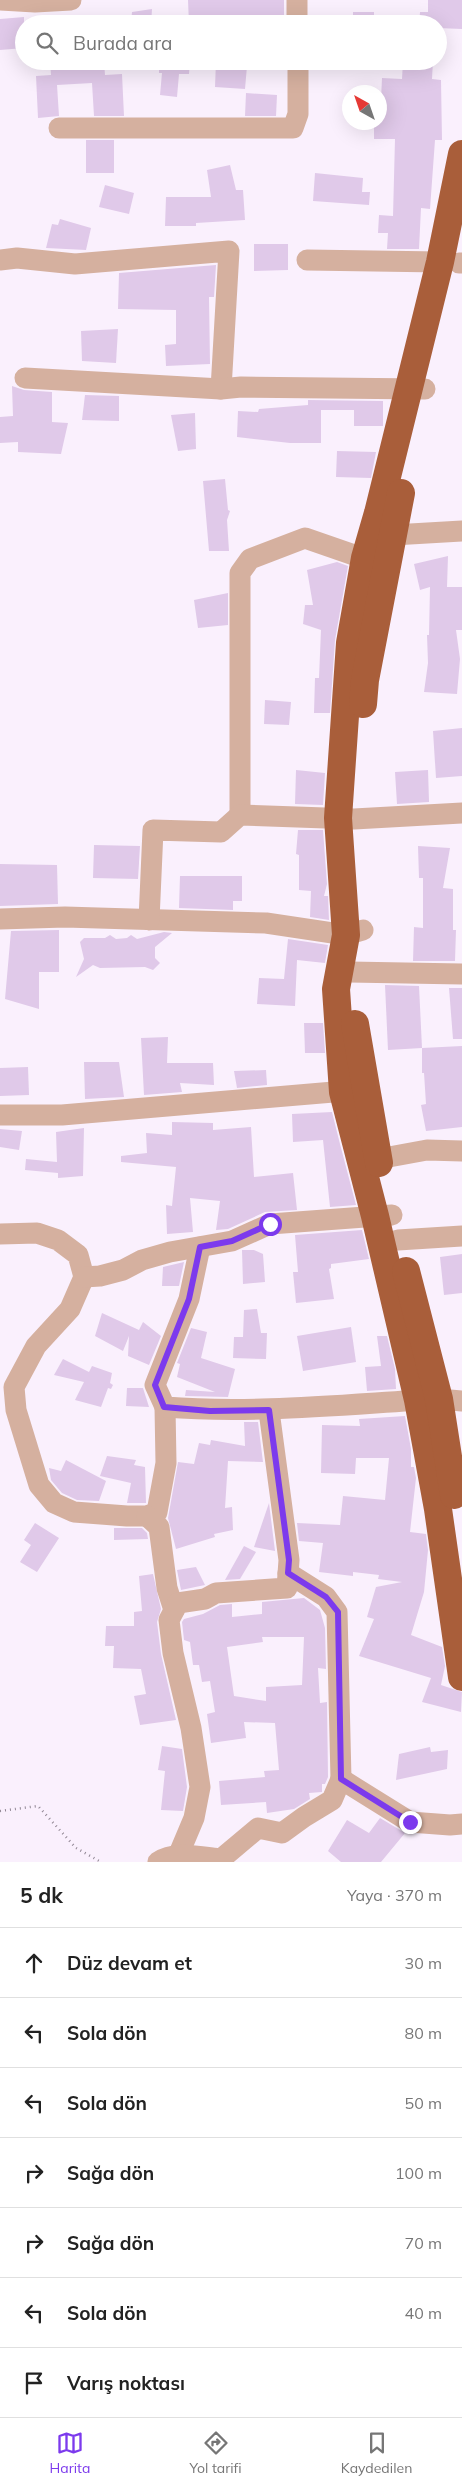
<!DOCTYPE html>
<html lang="tr">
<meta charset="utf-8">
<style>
:root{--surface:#fff;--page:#f6f6f6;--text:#222;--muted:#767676;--line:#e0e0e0;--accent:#7c3aed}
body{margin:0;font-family:Mulish,sans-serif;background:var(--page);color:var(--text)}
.compass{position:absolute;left:342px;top:85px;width:45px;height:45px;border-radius:50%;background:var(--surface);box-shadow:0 5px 20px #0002;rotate:320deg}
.stop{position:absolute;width:15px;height:15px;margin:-11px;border:4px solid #7c3aed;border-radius:50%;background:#fff}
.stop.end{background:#7c3aed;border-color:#fff;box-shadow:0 1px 5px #0008}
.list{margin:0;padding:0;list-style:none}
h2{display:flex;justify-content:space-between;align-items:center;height:65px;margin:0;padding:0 20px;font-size:21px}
h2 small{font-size:16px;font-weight:400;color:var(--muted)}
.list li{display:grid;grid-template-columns:32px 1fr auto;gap:15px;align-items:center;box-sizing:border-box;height:70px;padding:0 20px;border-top:1px solid var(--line)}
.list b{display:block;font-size:19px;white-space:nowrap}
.list em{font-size:16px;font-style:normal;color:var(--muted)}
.icon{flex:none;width:28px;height:28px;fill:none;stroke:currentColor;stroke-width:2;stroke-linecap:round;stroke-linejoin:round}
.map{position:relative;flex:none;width:462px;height:1862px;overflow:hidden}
.search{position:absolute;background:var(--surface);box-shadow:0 5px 20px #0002;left:15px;right:15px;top:15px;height:55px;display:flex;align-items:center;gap:12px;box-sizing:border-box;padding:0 18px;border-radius:28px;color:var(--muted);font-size:19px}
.sheet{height:555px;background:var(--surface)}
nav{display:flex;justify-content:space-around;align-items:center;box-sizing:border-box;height:70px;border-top:1px solid var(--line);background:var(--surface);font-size:14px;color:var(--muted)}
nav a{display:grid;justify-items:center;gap:2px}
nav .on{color:var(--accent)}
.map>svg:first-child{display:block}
.building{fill:#e0c9e9;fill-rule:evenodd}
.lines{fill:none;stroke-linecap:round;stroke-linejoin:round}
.path{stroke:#918794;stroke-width:2.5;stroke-dasharray:1 4;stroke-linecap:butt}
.minor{stroke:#d5b09f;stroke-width:21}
.highway{stroke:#a95e3a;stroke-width:28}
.route{stroke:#7c3aed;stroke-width:6}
</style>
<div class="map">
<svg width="462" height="1862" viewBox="0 0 462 1862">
<rect width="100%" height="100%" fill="#faf0fd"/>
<g class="building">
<polygon points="188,0 284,0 284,24 263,24 263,21 189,24"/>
<polygon points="428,0 462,0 462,29 438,28 438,24 419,24 420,12 428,12"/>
<polygon points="152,9 151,24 131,24 132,12"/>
<rect x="353" y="12" width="21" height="12"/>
<polygon points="24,17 24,48 0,50 0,19"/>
<polygon points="50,61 104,61 105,75 122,74 124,116 94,116 92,83 57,85 59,116 38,118 36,76 51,75"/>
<polygon points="159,61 190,61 189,74 179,74 177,97 160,95 162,73 159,73"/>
<polygon points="216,61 228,61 228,65 247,66 245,89 215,87"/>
<polygon points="403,61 433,61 432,79 441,80 442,140 435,140 430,209 421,208 419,249 387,249 388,233 378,233 379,215 393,216 395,139 374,139 374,122 380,122 382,78 402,79"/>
<polygon points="246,93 277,95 276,116 245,116"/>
<rect x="86" y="140" width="28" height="33"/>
<polygon points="230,165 236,190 243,190 245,220 196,223 196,226 165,226 166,197 211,197 207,170"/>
<polygon points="315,173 363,178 362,192 370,192 369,205 313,201"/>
<polygon points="105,185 134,193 129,214 99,207"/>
<polygon points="60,219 91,228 86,250 46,248 52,224 58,225"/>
<polygon points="254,244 288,244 288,270 254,271"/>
<polygon points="216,265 214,297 209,297 210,364 166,366 165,345 176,344 176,310 118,309 119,273"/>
<polygon points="118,329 116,363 82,361 81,331"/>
<polygon points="12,386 24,390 52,392 52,422 68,423 61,454 18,452 18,442 0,443 0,417 13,416"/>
<polygon points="85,395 119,396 119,421 82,420"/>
<polygon points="308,400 383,401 383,426 354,426 354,410 321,410 321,443 290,443 237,437 238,411 258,412 259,409 308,405"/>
<polygon points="195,413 196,449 178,451 171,415"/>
<polygon points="337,451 376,452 371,478 336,477"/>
<polygon points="225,479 228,510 230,511 227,520 229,551 209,551 203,481"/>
<polygon points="448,556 447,587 462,587 462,630 456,630 460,659 457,694 424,692 428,663 427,635 429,635 430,587 420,590 414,564"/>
<polygon points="337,562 348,566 335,640 330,713 314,713 315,678 319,678 321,630 303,624 305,605 313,605 307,570"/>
<polygon points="228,593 228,625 198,628 194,600"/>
<polygon points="265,700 291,702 289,725 264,724"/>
<polygon points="462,728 462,776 436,778 433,731"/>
<polygon points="296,770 325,773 323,805 295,804"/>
<polygon points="428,770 429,802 397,804 395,772"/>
<polygon points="298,830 323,830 327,884 324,896 328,896 329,920 310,917 311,891 299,890 299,855 296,854"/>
<polygon points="94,845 140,846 138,879 93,878"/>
<polygon points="418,846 450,848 443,888 453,889 453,930 456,930 455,961 413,961 414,927 423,928 423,878 419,878"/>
<polygon points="0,864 57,865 58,904 0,906"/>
<polygon points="180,876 242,876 242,901 233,901 233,910 179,908"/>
<polygon points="59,930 59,972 39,972 39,1009 5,999 11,931"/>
<polygon points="164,932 172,933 155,947 155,958 160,963 153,970 145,967 100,968 93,965 76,977 84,959 80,942 84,938 105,938 110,935 116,939 127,938 131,935 137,939"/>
<polygon points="288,939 328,945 325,963 297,960 295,1006 257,1004 259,978 284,979"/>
<polygon points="385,985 419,986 422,1048 388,1050"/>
<polygon points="449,988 462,988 462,1039 453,1039"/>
<polygon points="304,1023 323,1023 325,1053 305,1053"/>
<polygon points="168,1037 167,1063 213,1063 214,1085 180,1083 182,1092 144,1095 141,1038"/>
<polygon points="462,1046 462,1127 426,1131 421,1105 426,1104 424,1073 422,1073 422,1048"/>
<polygon points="84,1062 119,1062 124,1097 85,1099"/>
<polygon points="28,1067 29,1095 0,1096 0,1068"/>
<polygon points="266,1070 267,1085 237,1088 234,1071"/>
<polygon points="332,1112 340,1144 356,1205 330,1207 323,1140 293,1142 292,1114"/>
<polygon points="172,1122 213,1123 213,1130 251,1127 254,1177 293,1173 297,1210 265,1212 228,1229 216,1230 220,1201 190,1198 193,1232 167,1234 166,1205 172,1206 176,1167 121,1162 121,1156 147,1153 146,1133 172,1135"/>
<polygon points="84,1128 83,1176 58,1178 58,1173 25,1170 26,1159 57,1162 56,1132"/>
<polygon points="0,1129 22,1131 19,1150 0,1147"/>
<polygon points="362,1230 369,1259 331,1264 331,1268 329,1269 334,1299 296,1303 293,1272 298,1272 295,1235"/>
<polygon points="242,1250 254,1250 263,1254 265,1282 243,1284"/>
<polygon points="462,1254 462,1293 444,1295 440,1257"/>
<polygon points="184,1262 179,1286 162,1286 163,1267"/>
<polygon points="257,1309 261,1333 267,1333 266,1359 233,1358 234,1337 243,1337 244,1310"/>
<polygon points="102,1313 139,1330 143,1322 161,1336 149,1365 128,1356 129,1336 123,1351 95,1336"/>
<polygon points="351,1327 356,1362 303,1371 297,1336"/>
<polygon points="191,1328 207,1332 201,1358 235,1369 228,1397 185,1396 186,1390 215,1392 177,1377 180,1364 177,1363"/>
<polygon points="377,1336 387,1336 395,1369 396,1389 367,1391 365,1367 381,1366"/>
<polygon points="63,1359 89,1372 92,1366 112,1373 110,1383 113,1385 111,1389 108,1388 101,1407 75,1400 84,1382 54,1375"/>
<polygon points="127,1388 143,1388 149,1407 126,1406"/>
<polygon points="405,1416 411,1449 411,1467 414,1467 416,1478 410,1532 426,1534 428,1550 424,1592 411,1635 442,1647 445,1666 441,1685 462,1692 461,1712 422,1702 431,1678 359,1656 374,1619 367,1617 376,1587 402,1582 378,1579 379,1575 353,1572 353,1576 319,1572 323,1543 299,1541 297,1523 340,1525 343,1496 385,1500 389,1458 356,1458 355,1474 321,1473 322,1425 360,1426 359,1419"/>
<polygon points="244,1422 258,1422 263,1462 228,1461 225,1508 232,1507 233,1530 214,1534 215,1537 176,1549 168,1518 178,1462 194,1464 199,1443 210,1445 211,1440 245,1446"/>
<polygon points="107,1456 136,1460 134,1465 145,1467 146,1503 127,1503 131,1483 100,1476"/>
<polygon points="66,1460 106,1481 99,1501 77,1500 62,1493 51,1480 49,1468 61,1471"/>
<polygon points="269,1503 275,1551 254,1547"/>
<polygon points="35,1523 59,1538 37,1572 20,1562 31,1545 24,1540"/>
<polygon points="114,1528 142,1528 147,1533 148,1539 114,1540"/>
<polygon points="244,1546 256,1552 240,1579 225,1580"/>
<polygon points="196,1567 205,1585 181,1590 177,1570"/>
<polygon points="153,1574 161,1609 157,1622 161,1654 176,1720 140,1725 134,1696 146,1694 141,1669 113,1668 114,1646 105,1646 106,1626 134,1626 134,1612 142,1611 139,1576"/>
<path d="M304,1598L320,1610L325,1628L326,1669L318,1668L320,1703L327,1702L328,1777L325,1784H322V1792L309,1793L310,1799L294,1809L267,1813L266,1802L221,1805L219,1781L265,1777L264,1771L279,1770L275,1723L244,1722L246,1738L211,1743L207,1714L215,1712L210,1681L202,1682L199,1665H193L190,1642L184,1640L182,1622L184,1619L203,1614L220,1605L232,1604V1617L262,1614V1602ZM262,1637H304L302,1685L266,1687V1701L234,1696L227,1647L263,1642Z"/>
<polygon points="162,1746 182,1749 187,1787 183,1811 161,1810 165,1771 158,1770"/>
<polygon points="430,1747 431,1752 448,1750 447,1769 396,1780 399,1754"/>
<polygon points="380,1818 405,1833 381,1862 341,1862 328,1851 347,1820 369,1833"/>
</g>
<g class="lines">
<polyline class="path" points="0,1811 38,1806 76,1848 101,1862"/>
<g class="minor">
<polyline points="0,0 35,2 71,0"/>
<polyline points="297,0 297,24"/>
<polyline points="59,128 293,128 298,114 298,61"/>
<polyline points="0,260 17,258 75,264 229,251 221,389"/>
<polyline points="307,260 440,262"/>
<polyline points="459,263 462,263"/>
<polyline points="25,378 221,389 241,387 425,389"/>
<polyline points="393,535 462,531"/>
<polyline points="240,815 240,573 250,559 305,538 380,564"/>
<polyline points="0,919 65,917 266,923 346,935 363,930"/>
<polyline points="149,920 153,830 221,832 240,815 354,819 462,813"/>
<polyline points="349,972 462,974"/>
<polyline points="0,1115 62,1115 357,1090"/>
<polyline points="378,1159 427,1150 462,1151"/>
<polyline points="0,1234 37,1233 58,1240 78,1255 84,1277 70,1309 36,1346 14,1387 16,1410 39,1485 54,1503 74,1512 127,1516 147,1516 157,1512 166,1463 165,1407"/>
<polyline points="398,1240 462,1236"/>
<path d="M200,1247L189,1299L155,1385L165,1407C256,1414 347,1404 439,1399L462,1401"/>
<polyline points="84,1277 100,1276 123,1270 142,1260 170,1252 232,1241 270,1224 392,1215"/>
<polyline points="147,1516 159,1527 167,1588 174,1610"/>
<polyline points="288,1573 326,1597 337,1612 341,1779"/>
<polyline points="178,1856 194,1818 200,1787 191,1728 173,1653 169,1620 178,1603 205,1599 216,1593 287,1588 289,1560 269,1411"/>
<path d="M158,1862C174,1850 202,1857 221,1859L258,1828L282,1833L304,1817L332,1800L341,1779L410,1822L450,1825L462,1824"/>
</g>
<g class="highway">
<polyline points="462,154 440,262 378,513 365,558 350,643 338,818 346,935 336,989 343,1092 375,1216 418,1400 438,1509 462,1677"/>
<polyline points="363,704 365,680 401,493"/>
<polyline points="355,1024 379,1163"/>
<polyline points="406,1271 439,1399 454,1495"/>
</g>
</g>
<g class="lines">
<polyline class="route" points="270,1224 232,1241 200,1247 189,1299 155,1385 164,1407 210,1411 269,1410 289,1560 288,1573 326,1597 338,1612 341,1779 410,1822"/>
</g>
</svg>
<svg class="compass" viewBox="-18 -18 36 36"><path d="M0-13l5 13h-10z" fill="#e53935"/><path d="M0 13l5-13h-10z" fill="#767676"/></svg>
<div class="stop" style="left:270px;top:1224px"></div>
<div class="stop end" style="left:410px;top:1822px"></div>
<div class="search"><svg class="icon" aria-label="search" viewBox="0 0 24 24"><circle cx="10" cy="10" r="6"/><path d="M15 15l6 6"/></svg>Burada ara</div>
</div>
<section class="sheet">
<h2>5 dk<small>Yaya · 370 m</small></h2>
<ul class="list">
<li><svg class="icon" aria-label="ahead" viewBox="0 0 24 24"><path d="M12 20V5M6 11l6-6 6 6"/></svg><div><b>Düz devam et</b></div><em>30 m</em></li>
<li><svg class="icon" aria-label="left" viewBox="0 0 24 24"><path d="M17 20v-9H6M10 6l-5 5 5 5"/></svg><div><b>Sola dön</b></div><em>80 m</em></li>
<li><svg class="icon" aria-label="left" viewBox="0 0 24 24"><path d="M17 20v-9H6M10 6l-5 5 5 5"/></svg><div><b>Sola dön</b></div><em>50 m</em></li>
<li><svg class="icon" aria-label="right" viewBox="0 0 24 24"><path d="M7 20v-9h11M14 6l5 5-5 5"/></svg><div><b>Sağa dön</b></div><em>100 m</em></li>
<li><svg class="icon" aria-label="right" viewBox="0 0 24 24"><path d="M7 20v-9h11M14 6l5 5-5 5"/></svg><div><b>Sağa dön</b></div><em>70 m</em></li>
<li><svg class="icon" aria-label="left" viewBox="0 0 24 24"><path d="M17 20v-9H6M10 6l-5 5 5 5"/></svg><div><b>Sola dön</b></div><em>40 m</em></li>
<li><svg class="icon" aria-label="arrive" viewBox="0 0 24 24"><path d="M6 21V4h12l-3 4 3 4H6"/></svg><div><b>Varış noktası</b></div></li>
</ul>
</section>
<nav>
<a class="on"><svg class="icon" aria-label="map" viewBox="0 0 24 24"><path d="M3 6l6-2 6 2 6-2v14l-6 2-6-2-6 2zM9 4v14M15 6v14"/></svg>Harita</a>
<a><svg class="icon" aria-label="directions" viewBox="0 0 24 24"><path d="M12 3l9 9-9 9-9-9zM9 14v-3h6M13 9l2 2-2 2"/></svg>Yol tarifi</a>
<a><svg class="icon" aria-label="saved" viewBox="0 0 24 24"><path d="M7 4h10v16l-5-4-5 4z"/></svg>Kaydedilen</a>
</nav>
